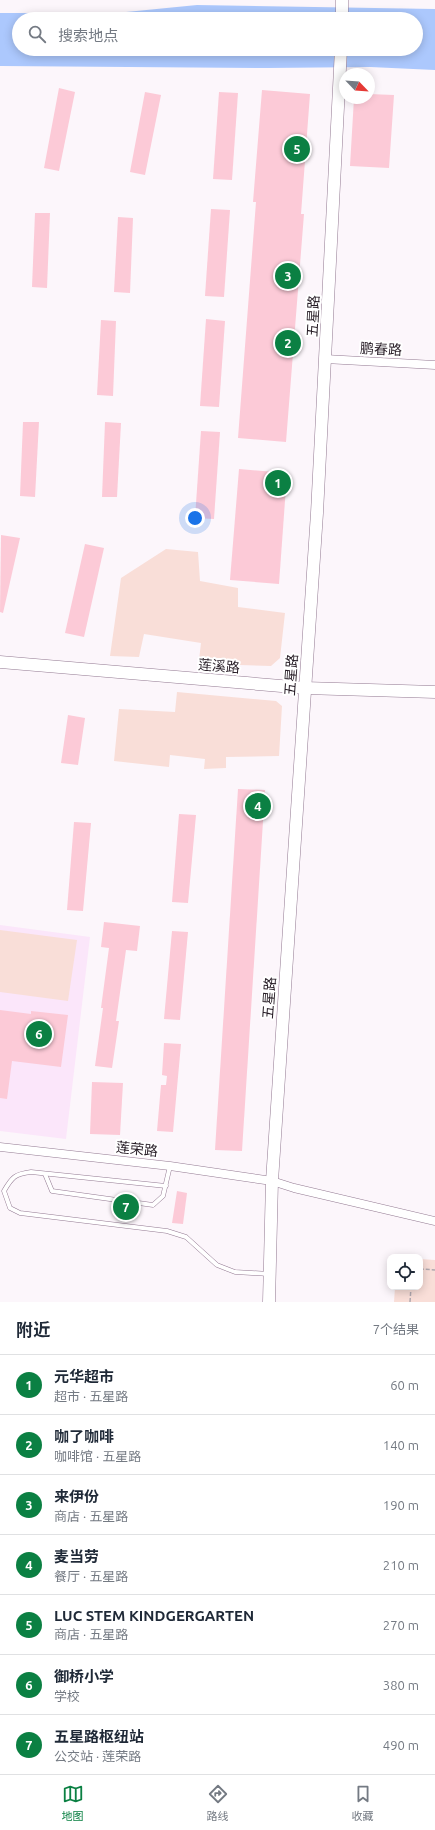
<!DOCTYPE html>
<html lang="zh">
<meta charset="utf-8">
<style>
:root{--surface:#fff;--page:#f2f2f3;--text:#1f2937;--muted:#747a83;--line:#e0e1e3;--accent:#0b8043}
body{margin:0;font-family:Ubuntu,"Noto Sans SC",sans-serif;background:var(--page);color:var(--text)}
.controls{position:absolute;right:12px;bottom:12px;display:grid;overflow:hidden;border-radius:8px;box-shadow:0 2px 10px #0003}
.controls button{width:36px;height:36px;display:grid;place-items:center;padding:0;border:0;border-bottom:1px solid var(--line);background:var(--surface);color:var(--text);font:20px sans-serif}
.compass{position:absolute;left:339px;top:68px;width:36px;height:36px;border-radius:50%;background:var(--surface);box-shadow:0 2px 10px #0003;rotate:115deg}
.you{position:absolute;left:195px;top:518px;width:14px;height:14px;margin:-10px;border:3px solid #fff;border-radius:50%;background:#1a73e8;box-shadow:0 0 0 6px #1a73e833}
.badge{display:grid;place-items:center;width:26px;height:26px;border-radius:50%;background:var(--accent);color:#fff;font-size:13px;font-weight:700}
.pin{position:absolute;translate:-50% -50%;border:2px solid #fff;box-shadow:0 1px 4px #0006}
.list{margin:0;padding:0;list-style:none}
h2{display:flex;justify-content:space-between;align-items:center;height:52px;margin:0;padding:0 16px;font-size:17px}
h2 small{font-size:13px;font-weight:400;color:var(--muted)}
.list li{display:grid;grid-template-columns:26px 1fr auto;gap:12px;align-items:center;box-sizing:border-box;height:60px;padding:0 16px;border-top:1px solid var(--line)}
.list b{display:block;font-size:15px;white-space:nowrap}
.list p{margin:0;font-size:13px;white-space:nowrap;color:var(--muted)}
.list em{font-size:13px;font-style:normal;color:var(--muted)}
.icon{flex:none;width:22px;height:22px;fill:none;stroke:currentColor;stroke-width:2;stroke-linecap:round;stroke-linejoin:round}
.map{position:relative;flex:none;width:435px;height:1302px;overflow:hidden}
.search{position:absolute;background:var(--surface);box-shadow:0 2px 10px #0003;left:12px;right:12px;top:12px;height:44px;display:flex;align-items:center;gap:10px;box-sizing:border-box;padding:0 14px;border-radius:22px;color:var(--muted);font-size:15px}
.sheet{height:472px;background:var(--surface)}
nav{display:flex;justify-content:space-around;align-items:center;box-sizing:border-box;height:56px;border-top:1px solid var(--line);background:var(--surface);font-size:11px;color:var(--muted)}
nav a{display:grid;justify-items:center;gap:2px}
nav .on{color:var(--accent)}
.map>svg:first-child{display:block}
.built{fill:#fbe6fa}
.green{fill:#f9ded8}
.water{fill:#acc8fd;fill-rule:evenodd}
.building{fill:#fccad7}
.lines{fill:none;stroke-linecap:round;stroke-linejoin:round}
.lane-casing{stroke:#937a92;stroke-width:5}
.street-casing{stroke:#937a92;stroke-width:9}
.secondary-casing{stroke:#937a92;stroke-width:13}
.path{stroke:#b0a8af;stroke-width:1.5;stroke-dasharray:4 2;stroke-linecap:butt}
.lane{stroke:#fff;stroke-width:4}
.street{stroke:#fff;stroke-width:8}
.secondary{stroke:#fff;stroke-width:12}
.labels{text-anchor:middle;stroke-width:4;stroke-linejoin:round;paint-order:stroke}
.street-label{font-size:14px;fill:#261c25;stroke:#fff}
</style>
<div class="map">
<svg width="435" height="1302" viewBox="0 0 435 1302">
<rect width="100%" height="100%" fill="#fcf6fb"/>
<polygon class="built" points="0,925 90,937 66,1139 0,1131"/>
<g class="green">
<polygon points="166,549 198,552 200,581 238,588 238,607 285,613 280,658 271,666 207,664 199,660 201,643 144,634 139,657 110,656 121,578"/>
<polygon points="177,692 276,701 282,706 279,756 226,757 226,768 204,769 205,759 170,755 169,767 114,761 119,709 175,712"/>
<polygon points="0,930 77,940 68,1001 0,992"/>
<polygon points="420,1259 435,1260 435,1302 394,1302 395,1287 420,1287"/>
</g>
<path class="water" d="M197,5L435,9V70L370,67L268,68L0,66V13H116ZM19,19H416V49H19Z"/>
<g class="building">
<polygon points="59,88 75,92 59,171 44,168"/>
<polygon points="262,90 310,94 301,214 304,214 286,442 238,438 256,202 253,202"/>
<polygon points="145,92 161,95 145,175 130,172"/>
<polygon points="219,92 238,93 232,180 213,179"/>
<polygon points="369,94 394,95 389,168 350,166 354,98 369,98"/>
<polygon points="211,209 230,210 224,297 205,296"/>
<polygon points="35,213 50,213 47,288 32,287"/>
<polygon points="118,217 133,218 130,293 114,292"/>
<polygon points="206,319 225,321 219,407 200,406"/>
<polygon points="101,320 116,321 113,396 97,395"/>
<polygon points="23,422 39,422 35,497 20,496"/>
<polygon points="105,422 121,423 117,497 102,497"/>
<polygon points="201,431 220,432 214,519 195,518"/>
<polygon points="239,469 287,473 279,584 230,580"/>
<polygon points="1,535 20,538 3,613 0,612"/>
<polygon points="85,544 104,548 84,637 65,633"/>
<polygon points="68,715 85,718 78,765 61,763"/>
<polygon points="238,789 265,790 242,1151 215,1150"/>
<polygon points="179,814 196,815 188,903 172,902"/>
<polygon points="74,822 91,823 83,911 67,910"/>
<polygon points="104,922 140,926 137,951 126,950 116,1021 119,1021 112,1068 95,1066 103,1008 101,1008 109,948 101,947"/>
<polygon points="172,931 188,932 180,1020 164,1019"/>
<polygon points="0,1010 31,1014 31,1011 68,1015 61,1067 12,1061 7,1099 0,1098"/>
<polygon points="164,1043 181,1044 173,1132 157,1131 161,1085 166,1085 167,1076 162,1075"/>
<polygon points="92,1082 123,1083 120,1135 90,1134"/>
<polygon points="177,1191 187,1193 183,1224 172,1223"/>
</g>
<g class="lines">
<defs>
<g id="lane">
<polyline points="45,1174 52,1191 153,1205 163,1196 170,1166"/>
<path d="M166,1186L31,1172C15,1174 12,1177 4,1191L10,1208L20,1213L167,1231L186,1237L217,1265L235,1272L269,1274"/>
</g>
<g id="street">
<polyline points="325,359 435,365"/>
<polyline points="0,1147 170,1166 272,1181 294,1188 435,1221"/>
</g>
<g id="secondary">
<polyline points="342,19 342,0"/>
<polyline points="0,662 305,688 435,692"/>
<polyline points="269,1302 272,1181 317,513 341,49"/>
</g>
</defs>
<use href="#lane" class="lane-casing"/>
<use href="#street" class="street-casing"/>
<use href="#secondary" class="secondary-casing"/>
<g class="path">
<polyline points="420,1270 422,1269 435,1270"/>
<polyline points="410,1302 411,1287"/>
</g>
<use href="#lane" class="lane"/>
<use href="#street" class="street"/>
<use href="#secondary" class="secondary"/>
</g>
<g class="labels">
<g class="street-label">
<text transform="translate(313 316) rotate(-87)" y="5">五星路</text>
<text transform="translate(381 349) rotate(3)" y="5">鹏春路</text>
<text transform="translate(219 666) rotate(5)" y="5">莲溪路</text>
<text transform="translate(291 675) rotate(-86)" y="5">五星路</text>
<text transform="translate(269 998) rotate(-86)" y="5">五星路</text>
<text transform="translate(137 1149) rotate(6)" y="5">莲荣路</text>
</g>
</g>
</svg>
<div class="controls">
<button><svg class="icon" aria-label="locate" viewBox="0 0 24 24"><circle cx="12" cy="12" r="6"/><path d="M12 2v4M12 18v4M2 12h4M18 12h4"/></svg></button>
</div>
<svg class="compass" viewBox="-18 -18 36 36"><path d="M0-13l5 13h-10z" fill="#e53935"/><path d="M0 13l5-13h-10z" fill="#747a83"/></svg>
<div class="you"></div>
<div class="pin badge" style="left:278px;top:483px">1</div>
<div class="pin badge" style="left:288px;top:343px">2</div>
<div class="pin badge" style="left:288px;top:276px">3</div>
<div class="pin badge" style="left:258px;top:806px">4</div>
<div class="pin badge" style="left:297px;top:149px">5</div>
<div class="pin badge" style="left:39px;top:1034px">6</div>
<div class="pin badge" style="left:126px;top:1207px">7</div>
<div class="search"><svg class="icon" aria-label="search" viewBox="0 0 24 24"><circle cx="10" cy="10" r="6"/><path d="M15 15l6 6"/></svg>搜索地点</div>
</div>
<section class="sheet">
<h2>附近<small>7个结果</small></h2>
<ul class="list">
<li><span class="badge">1</span><div><b>元华超市</b><p>超市 · 五星路</p></div><em>60 m</em></li>
<li><span class="badge">2</span><div><b>咖了咖啡</b><p>咖啡馆 · 五星路</p></div><em>140 m</em></li>
<li><span class="badge">3</span><div><b>来伊份</b><p>商店 · 五星路</p></div><em>190 m</em></li>
<li><span class="badge">4</span><div><b>麦当劳</b><p>餐厅 · 五星路</p></div><em>210 m</em></li>
<li><span class="badge">5</span><div><b>LUC STEM KINDGERGARTEN</b><p>商店 · 五星路</p></div><em>270 m</em></li>
<li><span class="badge">6</span><div><b>御桥小学</b><p>学校</p></div><em>380 m</em></li>
<li><span class="badge">7</span><div><b>五星路枢纽站</b><p>公交站 · 莲荣路</p></div><em>490 m</em></li>
</ul>
</section>
<nav>
<a class="on"><svg class="icon" aria-label="map" viewBox="0 0 24 24"><path d="M3 6l6-2 6 2 6-2v14l-6 2-6-2-6 2zM9 4v14M15 6v14"/></svg>地图</a>
<a><svg class="icon" aria-label="directions" viewBox="0 0 24 24"><path d="M12 3l9 9-9 9-9-9zM9 14v-3h6M13 9l2 2-2 2"/></svg>路线</a>
<a><svg class="icon" aria-label="saved" viewBox="0 0 24 24"><path d="M7 4h10v16l-5-4-5 4z"/></svg>收藏</a>
</nav>
